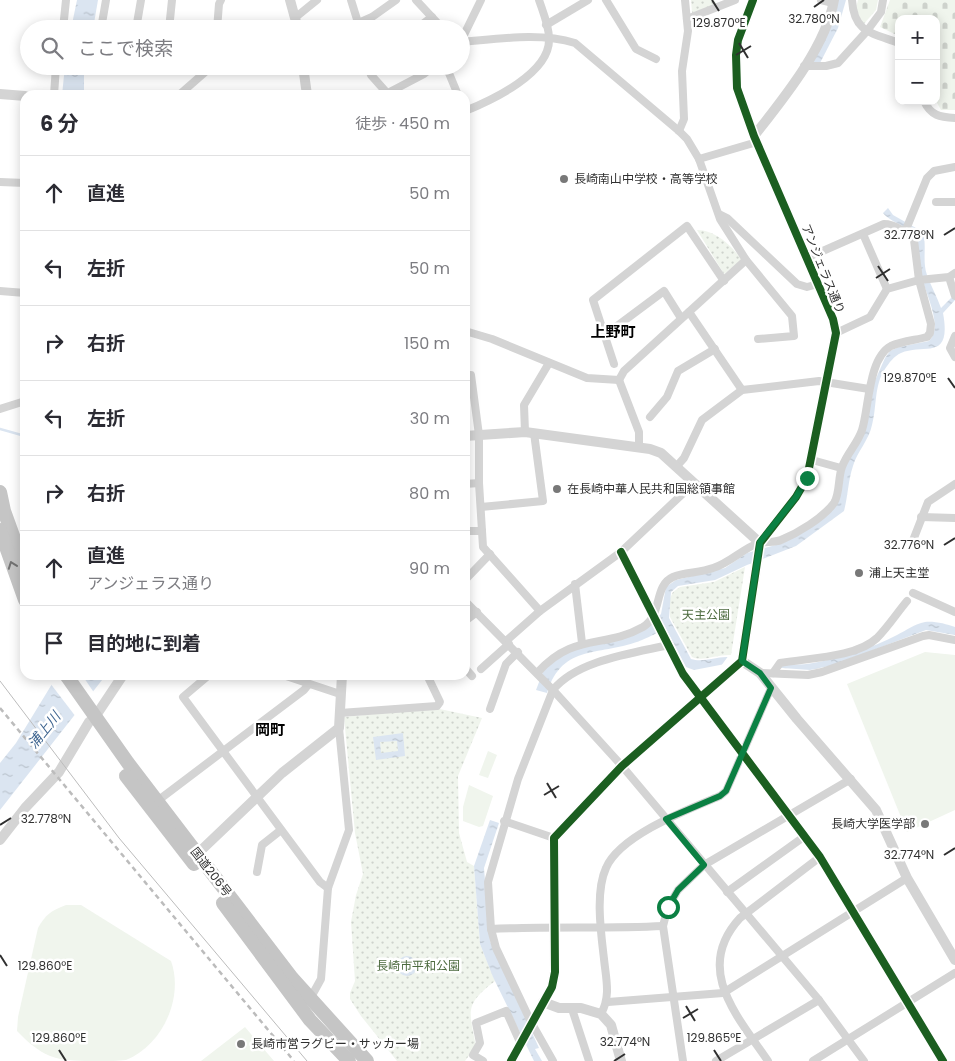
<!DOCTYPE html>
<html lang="ja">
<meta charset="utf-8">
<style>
:root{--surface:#fff;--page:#f2f2f3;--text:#2b2b33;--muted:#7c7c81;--line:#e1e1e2}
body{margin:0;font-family:Poppins,"Noto Sans JP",sans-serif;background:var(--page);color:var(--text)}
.controls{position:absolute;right:15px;top:15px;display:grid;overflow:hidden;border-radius:10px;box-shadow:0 2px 12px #0003}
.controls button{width:45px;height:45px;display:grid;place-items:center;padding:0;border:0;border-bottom:1px solid var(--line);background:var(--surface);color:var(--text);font:25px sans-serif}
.stop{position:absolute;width:15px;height:15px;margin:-11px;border:4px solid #0b8043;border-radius:50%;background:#fff}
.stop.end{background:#0b8043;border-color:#fff;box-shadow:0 1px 5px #0008}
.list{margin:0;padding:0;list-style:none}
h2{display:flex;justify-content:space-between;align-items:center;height:65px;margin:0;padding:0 20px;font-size:21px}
h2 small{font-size:16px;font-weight:400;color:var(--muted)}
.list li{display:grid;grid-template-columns:32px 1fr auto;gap:15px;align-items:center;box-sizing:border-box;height:75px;padding:0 20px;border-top:1px solid var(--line)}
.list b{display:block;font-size:19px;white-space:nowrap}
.list p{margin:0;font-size:16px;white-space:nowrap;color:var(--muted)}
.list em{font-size:16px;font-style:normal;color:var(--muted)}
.icon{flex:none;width:28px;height:28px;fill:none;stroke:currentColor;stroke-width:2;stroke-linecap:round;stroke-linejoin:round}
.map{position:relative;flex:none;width:955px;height:1061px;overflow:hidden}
.search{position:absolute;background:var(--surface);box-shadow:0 2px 12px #0003;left:20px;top:20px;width:450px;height:55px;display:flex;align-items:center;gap:12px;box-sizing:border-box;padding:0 18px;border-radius:28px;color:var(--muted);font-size:19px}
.panel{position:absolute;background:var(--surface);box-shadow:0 2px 12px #0003;left:20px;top:90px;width:450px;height:590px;border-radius:15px}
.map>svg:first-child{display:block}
.grass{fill:#f0f5ed}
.cemetery{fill:url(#cemetery-stones)}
.park{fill:url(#park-dots)}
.water{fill:url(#water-ripples);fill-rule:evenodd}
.pier{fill:#fff}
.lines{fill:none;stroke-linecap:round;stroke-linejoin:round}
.stream{stroke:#dbe5f1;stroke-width:2.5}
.minor{stroke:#d4d4d4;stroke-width:8}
.tertiary{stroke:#d4d4d4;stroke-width:10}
.trunk{stroke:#c5c5c5;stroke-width:14}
.tram{stroke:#bcbcbc;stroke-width:1}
.rail{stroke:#bcbcbc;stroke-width:2.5;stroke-dasharray:5 4;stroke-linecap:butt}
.cycleway-casing{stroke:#fff;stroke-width:11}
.cycleway{stroke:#1b5e20;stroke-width:8}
.oneway{stroke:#737373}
.route{stroke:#0b8043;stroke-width:6}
.ticks{fill:none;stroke:#303030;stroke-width:2}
.poi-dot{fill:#787878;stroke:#fff;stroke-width:2}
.labels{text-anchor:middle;stroke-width:5;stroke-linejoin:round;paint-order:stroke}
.poi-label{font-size:12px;fill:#303030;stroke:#fff;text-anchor:start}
.street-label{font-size:12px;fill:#303030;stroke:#fff}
.park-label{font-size:12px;fill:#4c6a3e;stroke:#fff}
.water-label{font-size:14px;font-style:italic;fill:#3f6590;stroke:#fff}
.quarter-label{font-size:15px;font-weight:bold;fill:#000;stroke:#fff}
.ticks-label{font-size:12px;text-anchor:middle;fill:#303030;stroke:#fff;stroke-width:5;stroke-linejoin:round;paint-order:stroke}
</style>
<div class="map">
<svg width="955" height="1061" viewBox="0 0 955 1061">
<defs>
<pattern id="cemetery-stones" width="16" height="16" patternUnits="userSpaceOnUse" patternTransform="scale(1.25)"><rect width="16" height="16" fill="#f0f5ed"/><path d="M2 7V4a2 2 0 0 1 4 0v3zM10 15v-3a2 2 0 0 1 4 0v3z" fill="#ced2cc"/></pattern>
<pattern id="park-dots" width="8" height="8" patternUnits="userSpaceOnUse" patternTransform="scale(1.25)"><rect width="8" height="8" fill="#f0f5ed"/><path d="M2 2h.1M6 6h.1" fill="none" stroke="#ced2cc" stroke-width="1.8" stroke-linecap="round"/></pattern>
<pattern id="water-ripples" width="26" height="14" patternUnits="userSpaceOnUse" patternTransform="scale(1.25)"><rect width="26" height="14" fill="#dbe5f1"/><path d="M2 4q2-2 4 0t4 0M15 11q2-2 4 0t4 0" fill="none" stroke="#bcc5cf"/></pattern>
</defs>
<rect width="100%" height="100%" fill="#fff"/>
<g class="grass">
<polygon points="925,652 955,655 955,810 907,832 847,684"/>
<polygon points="488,751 497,755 488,778 479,775"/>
<polygon points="469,785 493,796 483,826 479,827 463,821 463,807"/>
<path d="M66,905H81L171,961C184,997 163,1045 126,1060C119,1061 107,1061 99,1061C59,1061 46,1061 17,1031L18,1017L38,928C45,915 52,910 66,905Z"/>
<polygon points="245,1027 274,1061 201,1061"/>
</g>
<g class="cemetery">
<polygon points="858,0 878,0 876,10 863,25 856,8"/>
<polygon points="890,0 955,0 955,110 941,110 936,101 936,19 899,19 899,36 880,27"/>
</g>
<g class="park">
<polygon points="691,0 714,0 717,4 692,13"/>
<path d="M697,230C715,230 731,245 742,260L724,274Z"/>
<path d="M745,567L731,655C718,654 702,662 692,657L670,617V598L673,592L680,587L714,582Z"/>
<path d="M435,708L482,718L458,776L459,833L467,862L474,866L480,944L495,981C464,1005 469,1010 476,1046L465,1061H397L361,1016L350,999V993L355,981L351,922L356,895L363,874L355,833L344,717Z"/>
</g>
<g class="water">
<polygon points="77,0 98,0 93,29 71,29"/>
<polygon points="838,0 846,0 838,28 820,63 812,65"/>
<polygon points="65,66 84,66 84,95 62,95"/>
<path d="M888,208L893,215L923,232C927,246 922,261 927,275C931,286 937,297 941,308L955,294V300L943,313C952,362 924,343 901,353C894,356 889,363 885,369C874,385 877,407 872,425C869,440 857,452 853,466C848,481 848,496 844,511L796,546L747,565L715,580L678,586L671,592L669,618L691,659C704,663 716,656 729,657C757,659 785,668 813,663C841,658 872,648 897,635C907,630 914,624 925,622C935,621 946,624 955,627V635L926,630L834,665L810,670L725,664L694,670L686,667L664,625C658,634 651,636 642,640C601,657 563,642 547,693L536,690L544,669L572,649L650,625L661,614L666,587L676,580L725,568L747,553L783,543L834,507L846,464L864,431L873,385L885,358L890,351L899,347L929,341C944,326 925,294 922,277C919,264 919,251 917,238C910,226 892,224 883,213Z"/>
<polygon points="66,675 106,675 0,810 0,763 16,743 52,684"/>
<path d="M403,733L405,756L376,760L373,737ZM397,741L398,751L381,753L380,742Z"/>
<polygon points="490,820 499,823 484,868 490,941 539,1048 535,1049 542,1061 534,1061 493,977 480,944 474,866"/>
<circle cx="407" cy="966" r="10"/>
</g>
<g class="pier">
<polygon points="729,655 746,657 785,662 771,671 721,666"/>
<polygon points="62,675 82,675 95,694 76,717 50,683"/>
</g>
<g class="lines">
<polyline class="stream" points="0,429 25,436"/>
<g class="minor">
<polyline points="351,0 360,29"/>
<polyline points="416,0 443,29"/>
<polyline points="606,0 636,49 656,59"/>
<polyline points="821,0 833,3"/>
<path d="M852,0C854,33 872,33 899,43"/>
<polyline points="296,17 317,0"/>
<polyline points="687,19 735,0"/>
<polyline points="137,25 158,29"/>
<polyline points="546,25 588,0"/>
<polyline points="63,29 66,0"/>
<polyline points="101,29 106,0"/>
<polyline points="136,29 141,0"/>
<polyline points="169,29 172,0"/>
<polyline points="217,29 219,4 221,0"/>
<polyline points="345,29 372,17 396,0"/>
<polyline points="416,29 432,17"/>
<polyline points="461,41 481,0"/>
<path d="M461,42C498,39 540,32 575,43L679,131L687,139L699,159L720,219L746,260L792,316L794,336L758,339"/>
<polyline points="112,66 116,69 121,66"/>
<polyline points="368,66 371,75 387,93"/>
<polyline points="446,66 458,95"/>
<polyline points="804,66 826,66 838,63 867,31 881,12 883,0"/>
<polyline points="54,95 56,66"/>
<polyline points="179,95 212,66"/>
<polyline points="384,95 424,74 434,66"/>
<path d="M924,101C931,116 940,117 955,118"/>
<path d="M465,111C492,100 551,73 549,38C549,26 543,12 539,0"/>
<polyline points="679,131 684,119 682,71 688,31 685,0"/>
<polyline points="699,159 757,142"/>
<polyline points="0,182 25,183"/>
<polyline points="936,202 955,202"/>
<polyline points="719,214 727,218 797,284 807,287 818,284"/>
<polyline points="905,232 927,178 934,171 955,167"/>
<polyline points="863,234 887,289"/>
<polyline points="949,277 955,296"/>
<polyline points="0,291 25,293"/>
<polyline points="689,312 742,390"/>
<polyline points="465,331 492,339 587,378 619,380"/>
<polyline points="836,333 870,317 887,289 919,280 949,277 955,273"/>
<polyline points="605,335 664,291 681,318"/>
<polyline points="955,336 950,348 955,357"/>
<polyline points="614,364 593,300 687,226 724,281"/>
<polyline points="465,375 471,375 479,435 479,483 483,547 540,611"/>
<polyline points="619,380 624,371 746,260"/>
<polyline points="619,380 639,432 639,447"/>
<polyline points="0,409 25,401"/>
<polyline points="650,417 667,397 678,371 715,349"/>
<polyline points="525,432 524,405 549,363"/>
<polyline points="812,460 841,468"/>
<polyline points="676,467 684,458 702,420 742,390 819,381 869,389"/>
<polyline points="465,484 479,483"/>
<polyline points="481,507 543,501 534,433"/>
<polyline points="921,517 955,518"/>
<polyline points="465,531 482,531"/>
<polyline points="912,543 928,502 955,484"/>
<polyline points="621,552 683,674 820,857 943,1061"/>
<polyline points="465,580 490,554"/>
<polyline points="575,584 582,643"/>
<polyline points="913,593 955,612"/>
<polyline points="465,601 553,690 518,779 488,882 491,929 496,948 531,1022 553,1061"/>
<polyline points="465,621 477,612"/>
<polyline points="506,641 540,611 621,552 694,483"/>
<path d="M669,645C634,653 577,660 553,690L622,766L819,1000L864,1061"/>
<polyline points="465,668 472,676"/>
<polyline points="481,669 509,644"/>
<path d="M538,672C574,632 604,649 643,627C663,615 653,586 673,577C684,572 700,573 713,568C730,563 743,548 759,543C766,541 774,543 781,540C798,533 823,518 834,503C840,494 838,477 842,467C847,453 858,443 862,430C869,409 868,358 891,346C902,341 916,340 927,337L930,333L931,324L919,280L914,240C909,233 894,224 884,224L807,258"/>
<polyline points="760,673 808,675 822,672 923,636 929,635 955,640"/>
<path d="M773,673L780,663C807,658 856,658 877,638C888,627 897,613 907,601"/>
<polyline points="209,675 183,697 320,882 328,888"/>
<polyline points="283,675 340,694"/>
<polyline points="490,709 506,664 518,652"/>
<polyline points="340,713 437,706 440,702 427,675"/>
<polyline points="156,802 304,690 308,685"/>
<polyline points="504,821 554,838"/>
<polyline points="257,872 262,845 281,830"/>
<polyline points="727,892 805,836"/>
<path d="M491,929C549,926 606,929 663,926"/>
<polyline points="310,999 321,979 328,888 349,830 339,728"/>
<polyline points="608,1002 723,993 907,878"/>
<polyline points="572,1009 589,1061"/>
<path d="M601,1014C611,996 606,979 604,959C601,933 595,892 606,868C620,835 689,809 720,796L726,791L771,688"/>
<polyline points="483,1061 473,1055 480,1043 476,1023 506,1011 520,1042"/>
<polyline points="683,1061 663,926 668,907 678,890 704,865 851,779"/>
<polyline points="716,1061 819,1000"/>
<path d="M768,1061C738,1017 693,969 740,918L820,857"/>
<polyline points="813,1061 955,973"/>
</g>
<g class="tertiary">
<polyline points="290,0 298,29"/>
<polyline points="303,66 307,95"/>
<polyline points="0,94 25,96"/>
<path d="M754,136C783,99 826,47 834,0"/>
<polyline points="465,436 525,432 650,449 661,453 760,543"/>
<polyline points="742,661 760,673 797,719 876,810 907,878 955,960"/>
<polyline points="0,840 25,808 59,772 89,722 95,717 123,675"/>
<polyline points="193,858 282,773 339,728 342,675"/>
<polyline points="543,1002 559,1008 581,1008 601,1014 611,1025 621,1061"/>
<polyline points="511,1061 552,987 555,972 554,838 622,766 742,661 760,543 796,497 807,478 836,333 833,319 754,136 737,88 736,55 738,40 753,0"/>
</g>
<g class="trunk">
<polyline points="0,492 4,511 25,569"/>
<polyline points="0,530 25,600"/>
<polyline points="66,675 128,763 292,978 367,1061"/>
<polyline points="126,776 194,864"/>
<polyline points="223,903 310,1020 349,1061"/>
</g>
<polyline class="tram" points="0,681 119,838 307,1061"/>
<polyline class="rail" points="0,708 294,1061"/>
<defs>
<g id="cycleway">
<polyline points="621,552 683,674 820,857 943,1061"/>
<polyline points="511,1061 552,987 555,972 554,838 622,766 742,661 760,543 796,497 807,478 836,333 833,319 754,136 737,88 736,55 738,40 753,0"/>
</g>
</defs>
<use href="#cycleway" class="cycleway-casing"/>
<use href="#cycleway" class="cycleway"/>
</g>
<defs><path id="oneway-chevron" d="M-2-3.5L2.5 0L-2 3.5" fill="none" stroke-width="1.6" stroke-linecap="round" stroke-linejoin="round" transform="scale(1.25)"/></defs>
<use class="oneway" href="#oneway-chevron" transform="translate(12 565) rotate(-110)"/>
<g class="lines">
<polyline class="route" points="668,907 678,890 704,865 666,819 720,796 726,791 771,688 760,673 742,661 760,542 796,497 807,478"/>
</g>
<path class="ticks" d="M712,0L719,11M814,7L824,0M739,43L748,58M736,55L751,46M944,235L955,228M878,266L888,281M876,278L890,269M948,378L955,388M944,545L955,538M547,783L556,798M544,795L559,786M0,825L11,818M944,855L955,848M0,955L7,966M686,1006L695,1021M683,1018L698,1009M59,1050L66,1061M714,1050L721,1061M614,1061L625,1054"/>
<g class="poi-dot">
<circle cx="564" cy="179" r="5"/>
<circle cx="557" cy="489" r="5"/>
<circle cx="859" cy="573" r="5"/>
<circle cx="925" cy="824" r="5"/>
<circle cx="241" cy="1044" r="5"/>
</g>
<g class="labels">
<g class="poi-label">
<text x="574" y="183">長崎南山中学校・高等学校</text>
<text x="567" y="493">在長崎中華人民共和国総領事館</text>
<text x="869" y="577">浦上天主堂</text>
<text x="915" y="828" text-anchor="end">長崎大学医学部</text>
<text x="251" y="1048">長崎市営ラグビー・サッカー場</text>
</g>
<g class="street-label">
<text transform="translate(823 269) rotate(68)" y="4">アンジェラス通り</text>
<text transform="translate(211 872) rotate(52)" y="4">国道206号</text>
</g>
<g class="park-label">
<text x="706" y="619">天主公園</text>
<text x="418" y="970">長崎市平和公園</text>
</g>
<g class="water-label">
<text transform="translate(44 730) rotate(-51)" y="5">浦上川</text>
</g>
<g class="quarter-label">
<text x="613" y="337">上野町</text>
<text x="270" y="735">岡町</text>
</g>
</g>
<g class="ticks-label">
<text x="814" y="23">32.780°N</text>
<text x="719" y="27">129.870°E</text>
<text x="909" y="239">32.778°N</text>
<text x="910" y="382">129.870°E</text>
<text x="909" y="549">32.776°N</text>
<text x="46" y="823">32.778°N</text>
<text x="909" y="859">32.774°N</text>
<text x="45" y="970">129.860°E</text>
<text x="59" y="1042">129.860°E</text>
<text x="714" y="1042">129.865°E</text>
<text x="625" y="1046">32.774°N</text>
</g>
</svg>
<div class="controls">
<button>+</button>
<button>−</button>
</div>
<div class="stop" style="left:668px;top:907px"></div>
<div class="stop end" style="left:807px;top:478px"></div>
<div class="search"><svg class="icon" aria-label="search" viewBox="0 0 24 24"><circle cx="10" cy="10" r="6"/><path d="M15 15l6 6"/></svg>ここで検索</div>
<section class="panel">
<h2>6 分<small>徒歩 · 450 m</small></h2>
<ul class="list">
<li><svg class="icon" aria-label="ahead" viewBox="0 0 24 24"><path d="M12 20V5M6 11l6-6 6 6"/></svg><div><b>直進</b></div><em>50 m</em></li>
<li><svg class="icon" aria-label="left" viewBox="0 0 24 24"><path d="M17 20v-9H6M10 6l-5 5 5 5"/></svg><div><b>左折</b></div><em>50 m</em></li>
<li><svg class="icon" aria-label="right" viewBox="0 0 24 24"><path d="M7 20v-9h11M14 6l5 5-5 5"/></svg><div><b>右折</b></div><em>150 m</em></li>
<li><svg class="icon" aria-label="left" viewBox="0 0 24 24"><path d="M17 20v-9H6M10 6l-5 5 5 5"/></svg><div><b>左折</b></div><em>30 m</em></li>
<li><svg class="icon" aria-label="right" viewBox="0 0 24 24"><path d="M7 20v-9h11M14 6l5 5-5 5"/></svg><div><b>右折</b></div><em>80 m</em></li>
<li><svg class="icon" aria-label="ahead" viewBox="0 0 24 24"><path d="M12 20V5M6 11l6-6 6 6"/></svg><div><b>直進</b><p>アンジェラス通り</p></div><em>90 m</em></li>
<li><svg class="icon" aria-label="arrive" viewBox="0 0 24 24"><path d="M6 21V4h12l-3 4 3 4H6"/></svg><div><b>目的地に到着</b></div></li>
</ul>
</section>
</div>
